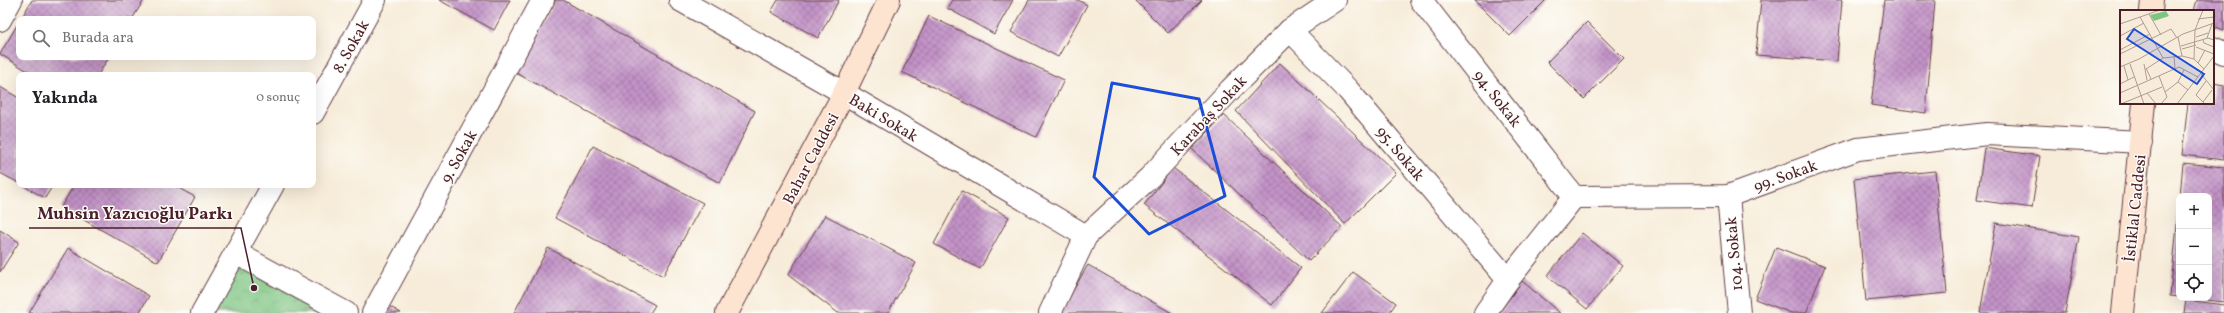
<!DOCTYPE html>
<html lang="tr">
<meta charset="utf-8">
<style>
:root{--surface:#fff;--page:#f2f2f2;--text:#202124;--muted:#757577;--line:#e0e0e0}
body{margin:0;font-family:Vollkorn,serif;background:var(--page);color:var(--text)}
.controls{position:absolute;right:12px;bottom:12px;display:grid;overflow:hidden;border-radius:8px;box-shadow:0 4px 16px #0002}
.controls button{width:36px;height:36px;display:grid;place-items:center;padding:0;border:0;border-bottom:1px solid var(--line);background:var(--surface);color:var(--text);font:20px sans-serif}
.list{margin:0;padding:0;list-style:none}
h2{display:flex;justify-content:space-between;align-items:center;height:52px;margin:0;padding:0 16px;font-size:17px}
h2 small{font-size:13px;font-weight:400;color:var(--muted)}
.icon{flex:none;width:22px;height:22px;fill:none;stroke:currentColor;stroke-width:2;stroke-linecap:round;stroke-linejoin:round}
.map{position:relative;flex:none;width:2224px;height:313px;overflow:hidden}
.search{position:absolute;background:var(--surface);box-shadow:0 4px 16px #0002;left:16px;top:16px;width:300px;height:44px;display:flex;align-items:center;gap:10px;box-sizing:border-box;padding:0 14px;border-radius:8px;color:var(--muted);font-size:15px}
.panel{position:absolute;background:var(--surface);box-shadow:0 4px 16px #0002;left:16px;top:72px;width:300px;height:116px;border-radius:8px}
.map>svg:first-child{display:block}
.park{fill:url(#park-crowns);stroke:#647256}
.building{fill:url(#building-cross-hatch)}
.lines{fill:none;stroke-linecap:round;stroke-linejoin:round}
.street-casing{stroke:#643e45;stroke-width:24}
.secondary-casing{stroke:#643e45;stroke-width:24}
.street{stroke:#fff;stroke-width:22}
.secondary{stroke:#fde4d1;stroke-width:22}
.marked{fill:none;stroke:#1d4ed8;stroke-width:3;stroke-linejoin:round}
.labels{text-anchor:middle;stroke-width:3;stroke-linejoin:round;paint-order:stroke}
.street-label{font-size:16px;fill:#4a1f2b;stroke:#fdfcf7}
.inset-road{fill:none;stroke:#b29a93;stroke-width:1}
.view{fill:#1d4ed8;fill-opacity:0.15;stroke:#1d4ed8;stroke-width:2}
.inset-edge{fill:none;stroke:#4a1f2b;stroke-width:2}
.leader{fill:none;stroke:#4a1f2b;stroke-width:1.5}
.callout-dot{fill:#4a1f2b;stroke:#fdfcf7;stroke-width:1.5}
.callout-label{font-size:17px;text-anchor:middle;font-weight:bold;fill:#4a1f2b;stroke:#fdfcf7;stroke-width:3;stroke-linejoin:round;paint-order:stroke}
</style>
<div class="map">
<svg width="2224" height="313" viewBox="0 0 2224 313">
<defs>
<pattern id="park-crowns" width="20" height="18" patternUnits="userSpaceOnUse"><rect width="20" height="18" fill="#7ec582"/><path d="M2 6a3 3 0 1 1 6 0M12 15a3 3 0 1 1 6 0" fill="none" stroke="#699f6b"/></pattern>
<pattern id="building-cross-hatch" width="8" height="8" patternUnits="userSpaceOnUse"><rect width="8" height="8" fill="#c293c7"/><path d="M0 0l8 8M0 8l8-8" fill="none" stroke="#a077a2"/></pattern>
</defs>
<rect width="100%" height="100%" fill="#fdfcf7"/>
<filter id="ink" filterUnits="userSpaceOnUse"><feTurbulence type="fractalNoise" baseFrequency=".025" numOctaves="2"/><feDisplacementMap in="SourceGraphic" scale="8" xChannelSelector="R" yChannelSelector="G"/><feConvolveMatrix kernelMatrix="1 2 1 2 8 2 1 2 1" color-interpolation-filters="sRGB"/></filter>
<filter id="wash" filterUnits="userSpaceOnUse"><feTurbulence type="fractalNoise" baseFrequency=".012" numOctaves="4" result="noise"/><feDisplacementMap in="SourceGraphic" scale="16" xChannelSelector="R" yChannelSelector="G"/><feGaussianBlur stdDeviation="0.9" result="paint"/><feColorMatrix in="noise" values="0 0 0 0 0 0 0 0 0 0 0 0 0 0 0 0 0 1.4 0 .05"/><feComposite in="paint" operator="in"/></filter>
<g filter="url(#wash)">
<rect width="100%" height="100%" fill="#f7ecd9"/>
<polygon class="park" points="238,263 330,313 211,313"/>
<g id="blocks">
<g class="building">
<polygon points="32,0 144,0 132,19 21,19"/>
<polygon points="439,0 510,0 494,30"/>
<polygon points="556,0 563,0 755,111 720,183 516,73"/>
<polygon points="778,0 839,0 818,38 771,12"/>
<polygon points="952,0 1013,0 994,34 947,8"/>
<polygon points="1029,0 1078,0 1087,5 1058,57 1011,32"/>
<polygon points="1135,0 1202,0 1168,33"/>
<polygon points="1474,0 1546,0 1510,36"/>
<polygon points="1761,0 1842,0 1837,61 1756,55"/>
<polygon points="1884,0 1935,0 1926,113 1871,105"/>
<polygon points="2197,0 2224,0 2224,30 2213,26 2213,11 2194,11"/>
<polygon points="929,16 1064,80 1036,137 902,72"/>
<polygon points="19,22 19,57 109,57 98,75 34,75 0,54"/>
<polygon points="1587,22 1624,59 1584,99 1547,62"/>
<polygon points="1280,63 1396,173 1345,224 1236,111"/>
<polygon points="2213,83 2224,85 2224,160 2182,155 2188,103 2213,103"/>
<polygon points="0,87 19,98 19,183 0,173"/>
<polygon points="1224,115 1342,227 1309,261 1192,149"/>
<polygon points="593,146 703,203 663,276 555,218"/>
<polygon points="1984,148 2040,156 2032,208 1977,200"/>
<polygon points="2183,163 2224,167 2224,302 2197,299 2209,298 2209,196 2180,196"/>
<polygon points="1173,168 1301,268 1272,305 1144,205"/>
<polygon points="1935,171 1947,293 1866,301 1854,179"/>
<polygon points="22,185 53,185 45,198"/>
<polygon points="74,185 173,185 195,197 158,262 61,207"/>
<polygon points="962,191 1009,217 980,269 934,244"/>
<polygon points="825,215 916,263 888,313 838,313 788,275"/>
<polygon points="2178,215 2179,215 2179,297 2170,296"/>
<polygon points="1996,223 2079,237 2065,313 1980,313"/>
<polygon points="0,230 19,242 0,272"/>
<polygon points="1582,233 1623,266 1587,309 1547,276"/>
<polygon points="1776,247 1825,266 1806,313 1791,313 1755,299"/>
<polygon points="68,248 149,296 139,313 29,313"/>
<polygon points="548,248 655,305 650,313 514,313"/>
<polygon points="1088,265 1172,313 1060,313"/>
<polygon points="1353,272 1396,303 1389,313 1322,313"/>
<polygon points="1522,281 1560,313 1499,313"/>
<polygon points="2186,300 2224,305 2224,313 2184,313"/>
<polygon points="387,305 401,313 383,313"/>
</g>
</g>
</g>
<g filter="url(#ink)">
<use href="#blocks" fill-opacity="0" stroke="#643e45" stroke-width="1"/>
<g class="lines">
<defs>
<g id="street">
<polyline points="680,0 844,93 1086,236"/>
<polyline points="1421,0 1574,197"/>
<polyline points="0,20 11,0"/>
<polyline points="1290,30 1348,90 1508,280"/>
<polyline points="2213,48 2224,53"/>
<polyline points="313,113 375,0"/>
<polyline points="1728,196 1739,313"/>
<polyline points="236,253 346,313"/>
<polyline points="202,313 273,185"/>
<polyline points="373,313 543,0"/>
<polyline points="1050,313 1086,236 1150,177 1230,90 1290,30 1335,0"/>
<polyline points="1485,313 1508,280 1574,197 1728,196 1858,149 1987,134 2141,142"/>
</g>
<g id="secondary">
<polyline points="2151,11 2152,0"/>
<polyline points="727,313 844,93 889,0"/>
<polyline points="2123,313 2144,103"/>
</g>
</defs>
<use href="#street" class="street-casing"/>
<use href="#secondary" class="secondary-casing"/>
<use href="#street" class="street"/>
<use href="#secondary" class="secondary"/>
</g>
</g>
<path class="marked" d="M1112,83L1199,99L1225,196L1149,234L1094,177Z"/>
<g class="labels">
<g class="street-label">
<text transform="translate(350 46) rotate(-61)" y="6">8. Sokak</text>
<text transform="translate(1498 98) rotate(52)" y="6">94. Sokak</text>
<text transform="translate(1208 115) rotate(-47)" y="6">Karabaş Sokak</text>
<text transform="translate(884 117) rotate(31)" y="6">Baki Sokak</text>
<text transform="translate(1401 153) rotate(50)" y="6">95. Sokak</text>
<text transform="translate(458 156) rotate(-61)" y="6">9. Sokak</text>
<text transform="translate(810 158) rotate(-62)" y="6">Bahar Caddesi</text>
<text transform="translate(1785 175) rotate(-20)" y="6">99. Sokak</text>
<text transform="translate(2134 208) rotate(-84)" y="6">İstiklal Caddesi</text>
<text transform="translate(1733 254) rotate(-95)" y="6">104. Sokak</text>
</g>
</g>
<g transform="translate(2120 10)">
<rect width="94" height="94" fill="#f7ecd9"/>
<path d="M46,1L49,6L34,11L30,5Z" fill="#7ec582"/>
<path class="inset-road" d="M29,4L41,25M20,7L43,48M78,9L94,7M0,14L40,0M0,26L24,13M58,27L62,46M76,27L88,23M87,28L92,14M83,30L84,33L94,37M61,36L88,28L94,30M76,37L94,44M62,39L76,35M0,40L30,24M0,44L51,19L57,28M54,46L55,59M74,49L75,20L83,0M78,53L85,40M10,54L24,94M24,54L27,70M4,56L8,70M0,57L19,49L63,24L94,13M26,58L31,69M26,59L43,48L62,46L74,49L84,59M81,64L94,80M39,66L47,87L41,94M58,72L68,80M0,74L14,67M45,82L58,72L64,60M0,83L59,57L78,67M27,83L36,94M83,92L92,80M1,94L42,77M57,94L94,46M85,94L76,85L86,71"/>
<path class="view" d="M14,19L84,64L77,74L7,29Z"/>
<rect width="94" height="94" class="inset-edge"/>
</g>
<path class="leader" d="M254 288L241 228H29"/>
<circle class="callout-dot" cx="254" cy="288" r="4"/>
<g class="callout-label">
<text x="135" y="219">Muhsin Yazıcıoğlu Parkı</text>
</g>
</svg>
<div class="controls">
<button>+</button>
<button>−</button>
<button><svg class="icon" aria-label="locate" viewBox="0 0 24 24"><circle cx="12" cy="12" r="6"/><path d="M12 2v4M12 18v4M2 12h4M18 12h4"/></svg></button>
</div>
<div class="search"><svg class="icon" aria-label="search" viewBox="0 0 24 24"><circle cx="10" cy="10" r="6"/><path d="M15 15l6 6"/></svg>Burada ara</div>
<section class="panel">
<h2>Yakında<small>0 sonuç</small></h2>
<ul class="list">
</ul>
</section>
</div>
